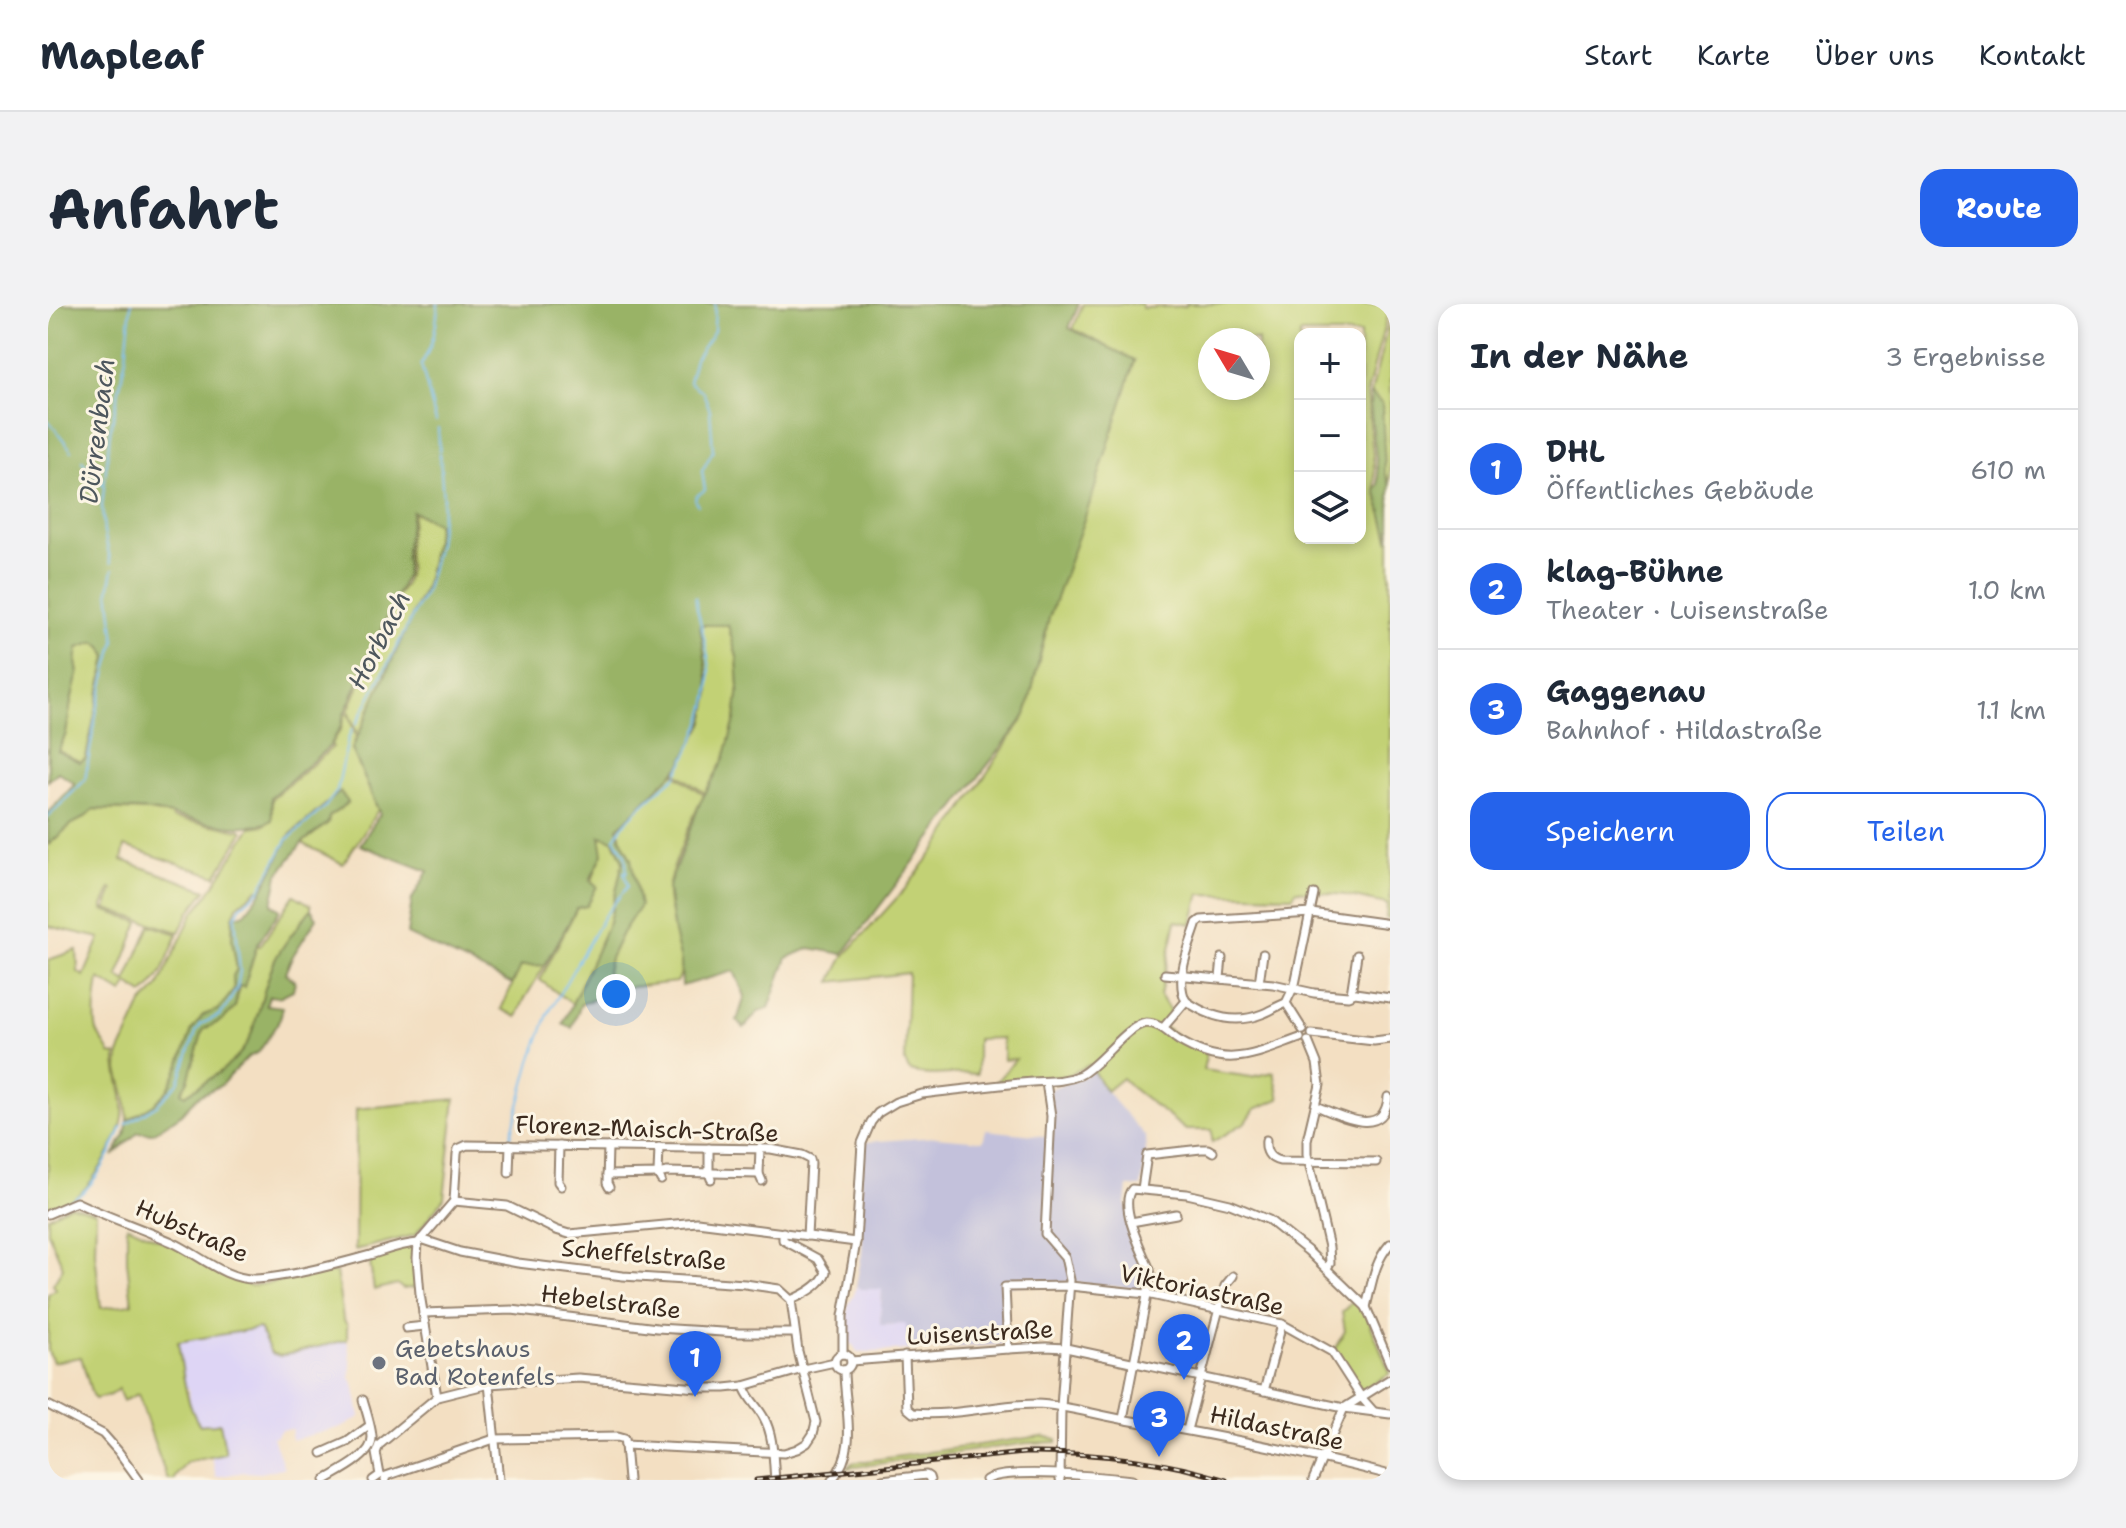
<!DOCTYPE html>
<html lang="de">
<meta charset="utf-8">
<style>
:root{--surface:#fff;--page:#f2f2f3;--text:#1f2937;--muted:#747a83;--line:#e0e1e3;--accent:#2563eb}
body{margin:0;font-family:"Shantell Sans",sans-serif;background:var(--page);color:var(--text)}
.controls{position:absolute;right:24px;top:24px;display:grid;overflow:hidden;border-radius:16px;box-shadow:0 4px 12px #0003}
.controls button{width:72px;height:72px;display:grid;place-items:center;padding:0;border:0;border-bottom:2px solid var(--line);background:var(--surface);color:var(--text);font:40px sans-serif}
.compass{position:absolute;left:1150px;top:24px;width:72px;height:72px;border-radius:50%;background:var(--surface);box-shadow:0 4px 12px #0003;rotate:308deg}
.you{position:absolute;left:568px;top:690px;width:28px;height:28px;margin:-20px;border:6px solid #fff;border-radius:50%;background:#1a73e8;box-shadow:0 0 0 12px #1a73e833}
.badge{display:grid;place-items:center;width:52px;height:52px;border-radius:50%;background:var(--accent);color:#fff;font-size:26px;font-weight:700}
.pin{position:absolute;translate:-50% -66px;filter:drop-shadow(0 2px 4px #0008)}
.pin::after{content:'';position:absolute;top:42px;width:28px;height:24px;background:inherit;clip-path:polygon(0 0,100% 0,50% 100%)}
.list{margin:0;padding:0;list-style:none}
h2{display:flex;justify-content:space-between;align-items:center;height:104px;margin:0;padding:0 32px;font-size:34px}
h2 small{font-size:26px;font-weight:400;color:var(--muted)}
.list li{display:grid;grid-template-columns:52px 1fr auto;gap:24px;align-items:center;box-sizing:border-box;height:120px;padding:0 32px;border-top:2px solid var(--line)}
.list b{display:block;font-size:30px;white-space:nowrap}
.list p{margin:0;font-size:26px;white-space:nowrap;color:var(--muted)}
.list em{font-size:26px;font-style:normal;color:var(--muted)}
.actions{display:flex;gap:16px;padding:24px 32px}
.actions a{flex:1;padding:18px 0;border:2px solid var(--accent);border-radius:24px;text-align:center;font-size:28px;color:var(--accent)}
.actions .main{background:var(--accent);color:#fff}
.icon{flex:none;width:44px;height:44px;fill:none;stroke:currentColor;stroke-width:2;stroke-linecap:round;stroke-linejoin:round}
.map{position:relative;flex:none;width:1342px;height:1176px;overflow:hidden;border-radius:24px}
header{display:flex;align-items:center;gap:48px;box-sizing:border-box;height:112px;padding:0 40px;background:var(--surface);border-bottom:2px solid var(--line)}
header strong{font-size:38px}
nav{display:flex;gap:44px;margin-inline-start:auto;font-size:28px}
.intro{display:flex;align-items:center;justify-content:space-between;box-sizing:border-box;height:192px;padding:0 48px}
h1{margin:0;font-size:56px}
.button{padding:20px 36px;border-radius:24px;background:var(--accent);color:#fff;font-size:28px;font-weight:700}
main{display:flex;gap:48px;padding:0 48px}
aside{flex:1;background:var(--surface);border-radius:24px;box-shadow:0 4px 12px #0003}
.map>svg:first-child{display:block}
.built{fill:#ded5f5}
.industrial{fill:#c3c1db}
.green{fill:#c2d174;stroke:#7e7e49;stroke-width:2;fill-rule:evenodd}
.forest{fill:#99b366;stroke:#6a6e42;stroke-width:2;fill-rule:evenodd}
.lines{fill:none;stroke-linecap:round;stroke-linejoin:round}
.stream{stroke:#7abff1;stroke-width:2}
.minor-casing{stroke:#978470;stroke-width:11}
.minor{stroke:#fff;stroke-width:7}
.rail-casing{stroke:#3b2a1e;stroke-width:5}
.rail{stroke:#fcf5e5;stroke-width:2;stroke-dasharray:6;stroke-linecap:butt}
.worship-dot{fill:#6b7280;stroke:#fcf5e5;stroke-width:3}
.labels{text-anchor:middle;stroke-width:6;stroke-linejoin:round;paint-order:stroke}
.street-label{font-size:24px;fill:#3b2a1e;stroke:#fcf5e5}
.worship-label{font-size:24px;fill:#5b616d;stroke:#fcf5e5;text-anchor:start}
.water-label{font-size:26px;font-style:italic;fill:#4e575d;stroke:#fcf5e5}
</style>
<header>
<strong>Mapleaf</strong>
<nav><a>Start</a><a>Karte</a><a>Über uns</a><a>Kontakt</a></nav>
</header>
<div class="intro"><h1>Anfahrt</h1><a class="button">Route</a></div>
<main>
<div class="map">
<svg width="1342" height="1176" viewBox="0 0 1342 1176">
<rect width="100%" height="100%" fill="#fcf5e5"/>
<filter id="ink" filterUnits="userSpaceOnUse"><feTurbulence type="fractalNoise" baseFrequency=".0125" numOctaves="2"/><feDisplacementMap in="SourceGraphic" scale="16" xChannelSelector="R" yChannelSelector="G"/><feConvolveMatrix kernelMatrix="1 2 1 2 8 2 1 2 1" color-interpolation-filters="sRGB"/></filter>
<filter id="wash" filterUnits="userSpaceOnUse"><feTurbulence type="fractalNoise" baseFrequency=".006" numOctaves="4" result="noise"/><feDisplacementMap in="SourceGraphic" scale="32" xChannelSelector="R" yChannelSelector="G"/><feGaussianBlur stdDeviation="1.8" result="paint"/><feColorMatrix in="noise" values="0 0 0 0 0 0 0 0 0 0 0 0 0 0 0 0 0 1.4 0 .05"/><feComposite in="paint" operator="in"/></filter>
<g filter="url(#wash)">
<rect width="100%" height="100%" fill="#f3dfc2"/>
<g class="built">
<polygon points="808,982 813,985 834,985 832,1021 858,1020 860,1046 810,1049 805,1041 797,1038 800,1001 806,991"/>
<polygon points="211,1024 223,1049 232,1052 299,1036 303,1060 302,1074 306,1080 312,1113 294,1123 243,1136 244,1125 233,1126 229,1131 225,1133 236,1164 212,1169 196,1168 168,1173 164,1153 178,1149 173,1119 162,1122 157,1120 152,1121 145,1115 140,1085 137,1083 130,1038"/>
</g>
<polygon class="industrial" points="1044,767 1058,787 1097,832 1098,851 1093,883 1080,883 1078,900 1098,963 1094,985 1019,978 954,982 958,1040 860,1046 858,1020 832,1021 834,985 813,985 808,982 814,949 815,928 812,926 813,874 818,838 887,833 935,837 938,826 1005,833 1002,785 1035,773"/>
<g class="green">
<path d="M1035,0H1094V4L1138,2V0H1342L1319,89L1328,186L1342,238V615L1338,614L1339,600L1297,591L1248,586L1245,592L1152,590L1144,620L1128,617L1112,691L1123,709L1114,721L1130,733L1159,748L1155,766L1203,773L1226,768L1232,795L1207,805L1198,818L1164,838V826H1138L1083,783L1074,774L1058,787L1041,761L1018,772L948,778L968,755L956,756L954,734L929,735V770C907,767 881,776 861,766L857,758L860,669L783,678L796,652L857,585L890,542L978,411L1001,314L1087,57L1025,25ZM1252,30H1312V234H1252ZM1162,36H1210V84H1162Z"/>
<polygon points="1342,14 1342,181 1337,168 1334,100 1323,89"/>
<path d="M365,208L390,219L378,281L310,432L300,407L349,292C367,269 358,266 360,241C361,230 364,219 365,208Z"/>
<polygon points="652,321 680,321 689,353 691,383 687,416 676,455 657,489 627,468 632,462 656,418 662,388"/>
<polygon points="48,338 54,343 59,353 38,454 32,458 10,447 18,430 23,397 30,369 28,358 30,344"/>
<polygon points="297,409 300,410 308,433 304,445 330,506 295,560 254,539 280,519 281,513 300,499 293,488 242,531 214,587 210,585 189,602 185,613 184,636 189,665 185,672 186,686 170,706 155,711 144,726 131,762 120,786 106,800 80,816 77,791 70,766 71,750 94,700 110,683 145,609 159,592 203,523 216,521 224,516 224,495 285,443 283,441 293,425"/>
<path d="M625,469L656,491C647,507 621,569 620,586C619,596 623,607 624,617C626,636 640,661 629,678L555,686L562,654L574,629L583,555L573,535L570,524Z"/>
<path d="M46,505L100,507L124,511V514L193,526L195,528L168,572L77,542L74,556L158,586L142,607L131,628L58,605L65,585L63,584L55,602V606L91,618L70,672L78,678L102,621L130,630C121,650 113,677 95,690L80,680L75,689L51,675C49,689 45,714 49,727C52,735 59,741 62,750L68,751C67,772 78,792 75,813C73,833 45,880 29,892C20,898 9,901 0,904V656L29,646L30,668L36,672L52,634L0,622V541L24,520L36,514Z"/>
<path d="M552,532L566,536L575,557L561,619L524,700L492,676L529,604L549,583L544,578C549,556 556,556 552,532Z"/>
<path d="M246,591L263,601V605C251,621 236,638 227,656C216,681 212,709 202,734C190,761 160,776 137,791L133,788L140,776L155,726L176,715L187,703L191,681L196,682L209,641L212,642Z"/>
<polygon points="497,661 476,696 469,713 453,705 473,662"/>
<polygon points="407,795 396,894 367,931 307,946 308,805"/>
<path d="M22,901L48,908L47,948L53,1004L84,1000L79,957V921L147,952L187,976L203,982L288,968L295,1015L299,1021V1036L232,1052L223,1049L211,1024L130,1038C134,1063 138,1104 152,1121C161,1119 161,1122 172,1119L178,1150L139,1158L127,1173V1176H120C108,1147 100,1119 90,1090L75,1097L70,1085L62,1091L47,1095L44,1091L33,1053L5,1058L0,1047V990L8,985L5,980L15,963L0,928V913Z"/>
<polygon points="359,941 366,943 369,983 355,985 349,980 326,986 321,953"/>
<polygon points="1307,995 1315,1002 1342,1069 1314,1087 1286,1046 1297,1027 1294,1008"/>
<polygon points="994,1132 1009,1135 1009,1138 979,1139 800,1164 804,1159"/>
</g>
<g class="forest">
<path d="M0,0H1031L1021,24L1087,56L1045,190L1001,314L978,411L795,650L762,644L739,654L721,704L710,708L696,724L689,717L697,692L686,667L634,682L633,657L626,629L620,584L652,499L676,455L687,416L691,383L689,353L680,321H652L662,388L656,418L632,462L570,524L573,535L583,555L592,602L574,629L562,654L553,693L533,700L524,724L515,720L561,619L575,557L566,536L552,532L555,550L542,576L549,582L539,602L529,604L497,661L473,662L464,680L359,630L364,595L380,567L312,541L332,510L304,445L378,281L390,220L364,207L358,245V271L297,408L292,424L282,442L223,493L224,516C196,533 135,511 102,507C84,505 64,506 46,505L36,514L24,520L0,541V509L27,480L10,468L0,477ZM48,338L54,343L59,353L38,454L32,458L10,447L18,430L23,397L30,369L28,358L30,344Z"/>
<polygon points="1323,89 1334,100 1337,168 1342,181 1342,238 1328,186 1331,180 1322,101"/>
<path d="M292,488L300,498L281,513L280,519L254,539L230,571L224,600L232,606L209,641L196,683L191,682L187,703L176,715L155,726L140,776L133,788L137,791C160,776 191,760 202,733C212,708 216,681 227,656C236,638 252,621 263,605L269,614L244,653L237,669L247,677L245,686L231,693L221,692L218,701L235,703L232,715L211,748L200,753L172,782L150,792L131,812L105,829L90,828L65,852L77,831L80,816L106,800L120,786L131,762L144,726L155,711L170,706L186,686L185,672L189,665L184,636L185,613L197,609L214,587L242,531Z"/>
</g>
<g class="lines">
<g class="stream">
<polyline points="0,9 1,0"/>
<polyline points="0,116 24,147"/>
<path d="M388,117L373,61C386,38 388,26 390,0"/>
<polyline points="34,157 56,182"/>
<polyline points="650,201 647,197 648,192 657,186 654,167 665,147 662,106 655,88 641,78 647,55 666,27 667,0"/>
<polyline points="63,259 56,228 54,202 62,128 78,53 83,0"/>
<polyline points="308,421 378,286 390,240 395,195 390,124"/>
<path d="M630,468C646,439 664,402 662,367C660,342 651,318 647,293"/>
<polyline points="0,513 37,476 49,405 67,337 61,287 65,265"/>
<polyline points="78,820 109,801 130,779 148,728 153,720 172,711 179,702 189,684 192,667 187,613 192,603 211,587 239,536 277,503 289,487 300,435 304,425"/>
<path d="M417,835H462L483,757L500,710L556,612L580,582L576,568H579L577,551L567,534C579,511 609,489 629,471"/>
<path d="M2,905C9,902 18,899 25,895C47,884 65,845 74,823"/>
</g>
</g>
</g>
<g filter="url(#ink)">
<g class="lines">
<defs>
<g id="minor">
<polyline points="1117,670 1225,680 1266,689 1300,692 1307,689 1342,694"/>
<polyline points="1172,674 1174,654"/>
<polyline points="1211,679 1215,650"/>
<polyline points="1303,690 1309,651"/>
<path d="M1138,697C1161,713 1186,721 1214,710C1222,707 1229,702 1238,699"/>
<path d="M1115,724L1138,697C1126,675 1142,642 1149,619L1153,616L1263,609L1342,620"/>
<polyline points="1255,726 1238,699 1247,680 1266,590"/>
<polyline points="1264,730 1326,737 1342,735"/>
<polyline points="1260,737 1269,759 1272,781 1259,836 1259,850 1281,943 1282,959 1279,964"/>
<polyline points="998,778 1003,812 997,930 1017,953 1022,976 1013,1103 1012,1176"/>
<path d="M1268,802C1291,811 1337,836 1340,793"/>
<path d="M1218,836C1217,847 1221,855 1232,857L1328,858"/>
<polyline points="511,842 510,878 513,882"/>
<polyline points="560,843 559,879 561,883"/>
<polyline points="611,843 610,870 613,876"/>
<polyline points="661,844 661,869 663,875"/>
<polyline points="712,844 711,870 714,877"/>
<polyline points="461,869 462,841"/>
<polyline points="559,871 610,870 619,868 711,870"/>
<polyline points="1094,885 1099,851 1153,845 1160,845 1165,848"/>
<polyline points="406,897 409,850 410,845 419,841 723,845 754,851 762,855 763,859 759,932"/>
<polyline points="406,897 459,902 508,926 521,930 649,918 808,938"/>
<path d="M0,910L28,898C59,913 93,924 124,938C152,951 177,976 208,975C241,973 290,960 322,951C338,946 353,940 370,939"/>
<polyline points="1083,918 1128,910"/>
<path d="M735,928V936L770,955L778,968C774,981 755,991 743,996"/>
<path d="M1318,1003C1324,980 1326,958 1342,940"/>
<polyline points="375,1009 464,1006 609,1024 691,1029 747,1029"/>
<polyline points="358,1024 377,1022"/>
<polyline points="960,1045 957,983 1022,982 1099,990 1234,1020 1284,1048 1313,1093 1327,1109"/>
<path d="M795,1050V1012L808,938L814,839L823,818L830,809L848,798L874,790C910,786 947,781 984,778C1000,777 1016,778 1032,771C1053,760 1079,721 1098,719C1112,719 1120,729 1130,736C1179,766 1204,751 1252,734"/>
<circle cx="795" cy="1058" r="8"/>
<path d="M857,1052L859,1104L865,1109C906,1113 947,1100 988,1100C1018,1101 1048,1111 1078,1116C1167,1131 1255,1148 1342,1171"/>
<polyline points="803,1057 960,1045 998,1043 1018,1044 1296,1104 1342,1110"/>
<polyline points="441,1080 451,1176"/>
<path d="M696,1082C699,1094 710,1102 716,1114C726,1132 725,1155 727,1176"/>
<polyline points="1216,1087 1234,1020"/>
<polyline points="389,1093 372,990 369,954 370,939 406,897"/>
<polyline points="0,1101 55,1130 70,1147 91,1176"/>
<path d="M1075,1115L1103,971L1102,966C1094,947 1070,901 1084,885L1139,890L1182,900L1221,916L1260,947L1318,1003L1342,1060"/>
<polyline points="1139,1126 1177,982 1185,972"/>
<polyline points="577,1141 580,1176"/>
<polyline points="274,1149 299,1138 321,1122"/>
<path d="M277,1176C290,1168 325,1152 324,1134C324,1124 318,1107 315,1096"/>
<polyline points="325,1176 332,1171 328,1149 331,1141 389,1093 441,1080 530,1074 650,1084 677,1084 696,1082 755,1065 787,1058"/>
<polyline points="337,1176 338,1172 446,1135 569,1133 576,1135 577,1141 736,1149 749,1145 759,1139 765,1130 768,1118 750,1047 743,996 731,985 697,980 575,972 470,959 412,948 373,935"/>
<path d="M784,1176C812,1143 796,1105 796,1066"/>
<polyline points="834,1176 878,1171 881,1173 882,1176"/>
<path d="M938,1176C958,1163 1056,1173 1084,1176"/>
<polyline points="1265,1176 1296,1104 1342,1075"/>
</g>
</defs>
<use href="#minor" class="minor-casing"/>
<use href="#minor" class="minor"/>
<defs>
<path id="rail" d="M708,1176L976,1149C1044,1148 1112,1155 1178,1176"/>
</defs>
<use href="#rail" class="rail-casing"/>
<use href="#rail" class="rail"/>
</g>
</g>
<circle class="worship-dot" cx="331" cy="1059" r="8"/>
<g class="labels">
<g class="street-label">
<text transform="translate(599 825) rotate(2)" y="8">Florenz-Maisch-Straße</text>
<text transform="translate(144 927) rotate(24)" y="8">Hubstraße</text>
<text transform="translate(596 951) rotate(5)" y="8">Scheffelstraße</text>
<text transform="translate(1154 986) rotate(12)" y="8">Viktoriastraße</text>
<text transform="translate(563 998) rotate(7)" y="8">Hebelstraße</text>
<text transform="translate(932 1029) rotate(-3)" y="8">Luisenstraße</text>
<text transform="translate(1229 1124) rotate(12)" y="8">Hildastraße</text>
</g>
<g class="worship-label">
<text x="347" y="1053">Gebetshaus<tspan x="347" dy="28">Bad Rotenfels</tspan></text>
</g>
<g class="water-label">
<text transform="translate(49 127) rotate(-83)" y="9">Dürrenbach</text>
<text transform="translate(331 336) rotate(-63)" y="9">Horbach</text>
</g>
</g>
</svg>
<div class="controls">
<button>+</button>
<button>−</button>
<button><svg class="icon" aria-label="layers" viewBox="0 0 24 24"><path d="M12 4l9 5-9 5-9-5zM3 14l9 5 9-5"/></svg></button>
</div>
<svg class="compass" viewBox="-18 -18 36 36"><path d="M0-13l5 13h-10z" fill="#e53935"/><path d="M0 13l5-13h-10z" fill="#747a83"/></svg>
<div class="you"></div>
<div class="pin badge" style="left:647px;top:1093px">1</div>
<div class="pin badge" style="left:1136px;top:1076px">2</div>
<div class="pin badge" style="left:1111px;top:1153px">3</div>
</div>
<aside>
<h2>In der Nähe<small>3 Ergebnisse</small></h2>
<ul class="list">
<li><span class="badge">1</span><div><b>DHL</b><p>Öffentliches Gebäude</p></div><em>610 m</em></li>
<li><span class="badge">2</span><div><b>klag-Bühne</b><p>Theater · Luisenstraße</p></div><em>1.0 km</em></li>
<li><span class="badge">3</span><div><b>Gaggenau</b><p>Bahnhof · Hildastraße</p></div><em>1.1 km</em></li>
</ul>
<div class="actions"><a class="main">Speichern</a><a>Teilen</a></div>
</aside>
</main>
